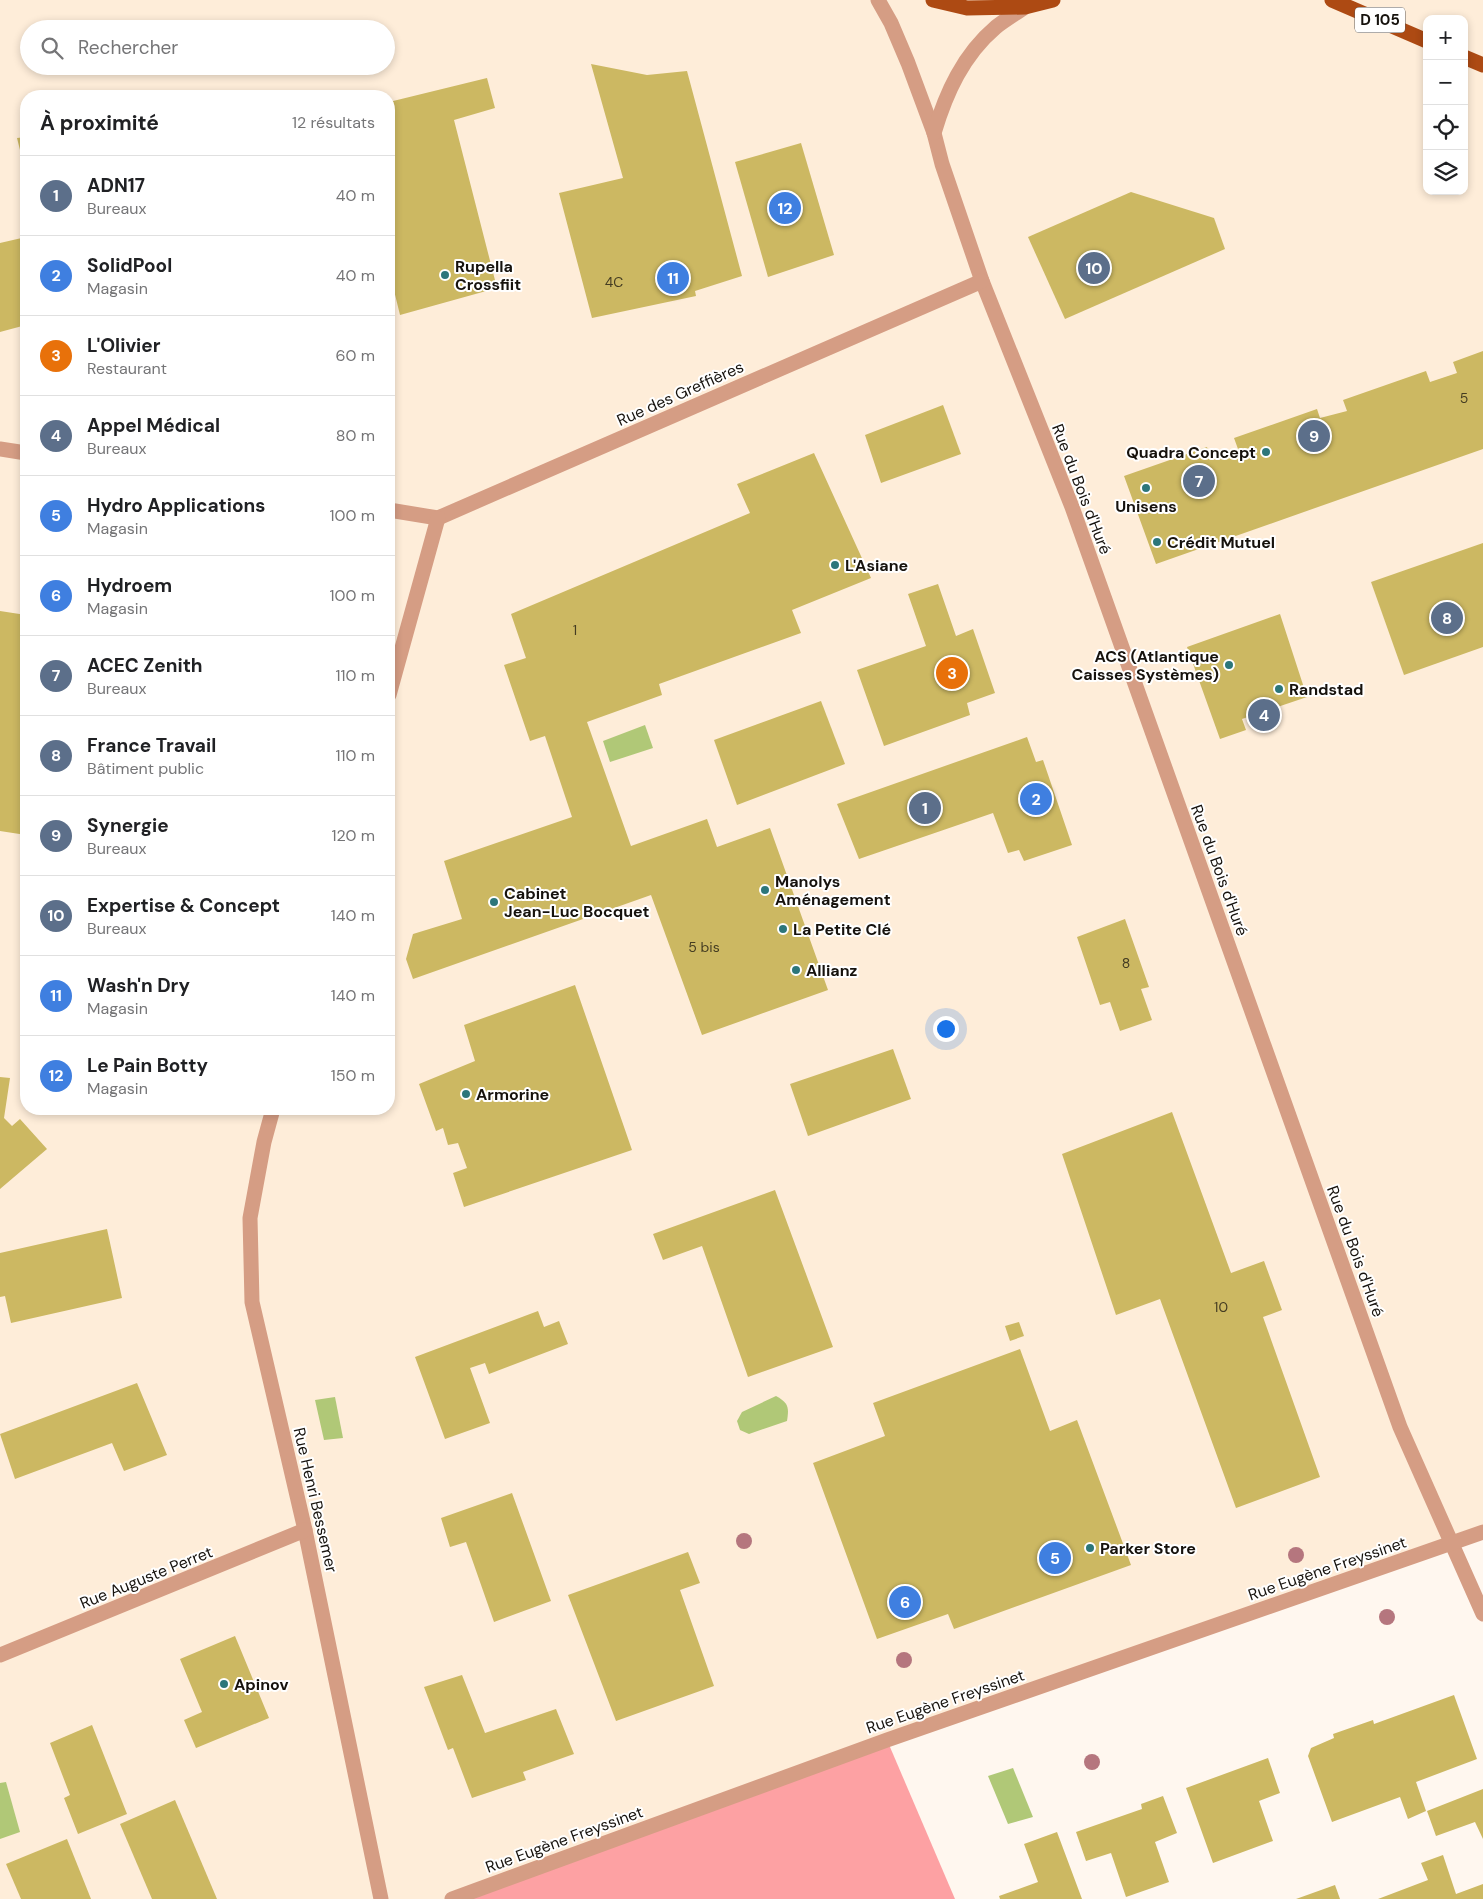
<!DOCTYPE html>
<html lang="fr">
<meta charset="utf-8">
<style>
:root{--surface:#fff;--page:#f6f6f6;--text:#202124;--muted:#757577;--line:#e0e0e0;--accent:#2563eb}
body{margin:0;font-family:"DM Sans",sans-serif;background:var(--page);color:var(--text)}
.controls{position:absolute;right:15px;top:15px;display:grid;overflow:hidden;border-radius:10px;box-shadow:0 2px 8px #0003}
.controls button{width:45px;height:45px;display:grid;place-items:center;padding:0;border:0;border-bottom:1px solid var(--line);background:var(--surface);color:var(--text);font:25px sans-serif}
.you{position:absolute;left:945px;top:1028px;width:18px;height:18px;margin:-12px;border:4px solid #fff;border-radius:50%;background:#1a73e8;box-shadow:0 0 0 8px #1a73e833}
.badge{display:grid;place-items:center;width:32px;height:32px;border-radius:50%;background:var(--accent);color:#fff;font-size:16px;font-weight:700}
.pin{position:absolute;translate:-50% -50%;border:2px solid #fff;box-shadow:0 1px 5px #0006}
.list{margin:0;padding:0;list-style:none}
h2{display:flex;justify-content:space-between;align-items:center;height:65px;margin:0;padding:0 20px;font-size:21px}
h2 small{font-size:16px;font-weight:400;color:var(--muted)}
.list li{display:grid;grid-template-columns:32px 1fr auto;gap:15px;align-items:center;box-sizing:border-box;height:80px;padding:0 20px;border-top:1px solid var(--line)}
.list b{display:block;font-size:19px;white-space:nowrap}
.list p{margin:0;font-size:16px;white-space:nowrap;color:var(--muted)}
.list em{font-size:16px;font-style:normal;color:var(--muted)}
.icon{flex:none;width:28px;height:28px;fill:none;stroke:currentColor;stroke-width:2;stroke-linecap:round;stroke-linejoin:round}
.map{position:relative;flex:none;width:1483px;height:1899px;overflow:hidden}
.search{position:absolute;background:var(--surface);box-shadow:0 2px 8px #0003;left:20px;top:20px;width:375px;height:55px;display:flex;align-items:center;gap:12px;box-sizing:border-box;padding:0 18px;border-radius:28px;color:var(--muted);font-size:19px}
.panel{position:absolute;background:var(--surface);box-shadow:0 2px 8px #0003;left:20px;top:90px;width:375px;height:1025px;border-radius:20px}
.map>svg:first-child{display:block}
.built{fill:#feedd9;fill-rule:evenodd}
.forest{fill:#fda1a3}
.water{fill:#b0c877}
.building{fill:#ccb862}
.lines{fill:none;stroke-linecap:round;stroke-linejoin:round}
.minor{stroke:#d59d84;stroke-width:15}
.major{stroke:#ad4a13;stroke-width:15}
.tree{fill:#b5767e}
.poi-dot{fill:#2c767a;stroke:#fff;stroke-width:2}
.labels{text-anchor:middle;stroke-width:4;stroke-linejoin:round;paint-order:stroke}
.number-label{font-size:14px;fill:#443c22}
.shield{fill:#fff;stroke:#5c5956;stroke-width:1}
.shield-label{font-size:15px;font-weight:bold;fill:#16120d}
.poi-label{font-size:16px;font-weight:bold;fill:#16120d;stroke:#fff;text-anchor:start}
.street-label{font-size:16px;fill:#16120d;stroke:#fff}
</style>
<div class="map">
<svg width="1483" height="1899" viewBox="0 0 1483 1899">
<rect width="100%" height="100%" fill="#fff7ef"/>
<path class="built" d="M0,0H1483V1532L453,1899H0ZM1427,19H1464V191H1427ZM29,29H386V66H29ZM26,96H389V1109H26Z"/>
<polygon class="forest" points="887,1740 955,1899 452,1899"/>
<g class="water">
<polygon points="645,725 653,748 610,762 603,741"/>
<path d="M776,1396C789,1403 789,1408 787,1421L749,1434L740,1430L737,1421L742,1412Z"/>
<polygon points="335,1397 343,1438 324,1440 315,1400"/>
<polygon points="1013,1768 1033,1817 1008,1824 988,1776"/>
<polygon points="6,1782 20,1832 0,1839 0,1783"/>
</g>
<g class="building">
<polygon points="591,64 647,75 687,71 742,276 695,291 696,296 592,318 559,193 623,178"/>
<polygon points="487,78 495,108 454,120 497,288 400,315 389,270 389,102"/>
<polygon points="26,137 26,174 17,138"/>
<polygon points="801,143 834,255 768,277 735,162"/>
<polygon points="1131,192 1214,218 1225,249 1065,319 1028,237"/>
<polygon points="26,237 26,325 0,332 0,243"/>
<polygon points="1483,351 1483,449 1156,564 1124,476 1207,447 1211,459 1238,449 1234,438 1317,409 1320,418 1347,411 1343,400 1426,371 1430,382 1457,373 1453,362"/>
<polygon points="943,405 961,454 881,483 865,435"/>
<polygon points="814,453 871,578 792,610 801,633 659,684 662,695 587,722 631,846 707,819 717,847 770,828 828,990 702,1035 651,895 413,979 406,959 413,934 462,919 444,861 572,817 545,736 530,741 504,665 526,658 511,614 750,513 737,484"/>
<polygon points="1483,543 1483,647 1404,675 1371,582"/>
<polygon points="938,584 956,636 973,629 995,693 967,703 970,715 884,746 857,670 926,646 908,594"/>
<polygon points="0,611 26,615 26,835 0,831"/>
<polygon points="1280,614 1307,697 1242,719 1246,730 1220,739 1187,647"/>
<polygon points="821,701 845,764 737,805 714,740"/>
<polygon points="1027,737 1036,762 1043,760 1072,845 1024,861 1019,850 1008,853 993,813 859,859 837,804"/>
<polygon points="1125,919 1149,987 1141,989 1152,1020 1120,1031 1110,1002 1100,1005 1077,937"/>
<polygon points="575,985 632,1150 464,1207 453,1173 467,1168 458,1143 448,1145 443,1128 436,1131 419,1084 475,1061 464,1025"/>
<polygon points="893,1049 911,1099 808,1136 790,1084"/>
<polygon points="0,1077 10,1078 4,1118 12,1126 20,1119 47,1149 0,1189"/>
<polygon points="1172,1112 1231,1273 1264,1261 1282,1310 1263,1317 1320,1477 1236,1508 1160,1299 1116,1315 1062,1154"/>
<polygon points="775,1190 833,1347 748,1377 702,1246 663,1260 653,1234"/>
<polygon points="107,1229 122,1298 11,1323 5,1296 0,1297 0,1253"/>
<polygon points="538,1311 544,1327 559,1321 568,1344 489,1374 485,1363 470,1368 490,1423 445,1439 415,1357"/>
<polygon points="1019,1322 1024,1336 1010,1341 1005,1326"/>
<polygon points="1020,1349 1050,1431 1077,1420 1131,1565 954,1629 948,1614 877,1639 813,1463 885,1436 873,1403"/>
<polygon points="137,1383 167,1455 124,1471 112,1443 15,1479 0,1434"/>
<polygon points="512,1493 551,1601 494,1622 466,1542 450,1547 441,1518"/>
<polygon points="688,1552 700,1583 680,1590 714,1686 616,1721 568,1595"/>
<polygon points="235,1636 269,1718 196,1748 184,1720 202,1712 180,1659"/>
<polygon points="462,1675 485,1733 556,1709 574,1754 523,1772 526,1780 472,1798 453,1748 448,1750 424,1687"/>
<polygon points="1454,1695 1477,1759 1416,1782 1426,1811 1408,1819 1400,1797 1332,1822 1308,1756 1311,1748 1334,1738 1333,1734 1373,1720 1374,1724"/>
<polygon points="92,1725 127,1814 78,1834 64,1798 70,1795 50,1743"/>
<polygon points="1268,1758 1280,1793 1259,1801 1273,1841 1213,1863 1186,1788"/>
<polygon points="1483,1789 1483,1839 1475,1822 1436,1836 1427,1811"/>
<polygon points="1163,1796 1177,1833 1155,1842 1169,1882 1126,1897 1111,1853 1086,1861 1076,1832 1142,1809 1141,1804"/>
<polygon points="175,1800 217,1899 152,1899 120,1824"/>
<polygon points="1057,1832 1082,1899 1000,1899 999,1896 1038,1882 1024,1844"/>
<polygon points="67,1839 91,1899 21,1899 6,1864"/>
<polygon points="1443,1855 1456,1894 1483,1884 1483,1899 1378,1899 1428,1880 1421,1863"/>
<polygon points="1335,1885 1340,1899 1296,1899"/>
</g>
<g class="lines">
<g class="minor">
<polyline points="878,0 891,23 908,63 934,133 942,164 982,281 1072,507 1400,1427 1483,1614"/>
<path d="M934,133C946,93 963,55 996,27C1005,20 1015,14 1025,7"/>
<polyline points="0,449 26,453"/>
<polyline points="389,510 438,518 982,281"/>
<polyline points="389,695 438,518"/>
<polyline points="273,1109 264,1142 250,1218 252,1302 305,1530 381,1899"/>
<polyline points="0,1655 305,1530"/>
<polyline points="452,1899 887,1740 1483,1532"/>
</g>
<g class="major">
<polyline points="933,0 967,8 1025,7 1053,0"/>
<polyline points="1332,0 1427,41"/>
<polyline points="1464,57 1483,65"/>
</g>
</g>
<g class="tree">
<circle cx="744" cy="1541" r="8"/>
<circle cx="1296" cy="1555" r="8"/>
<circle cx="1387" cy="1617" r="8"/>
<circle cx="904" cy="1660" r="8"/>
<circle cx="1092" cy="1762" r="8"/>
</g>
<g class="poi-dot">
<circle cx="445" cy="275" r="5"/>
<circle cx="1266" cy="452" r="5"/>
<circle cx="1146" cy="488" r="5"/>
<circle cx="1157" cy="542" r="5"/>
<circle cx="835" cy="565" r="5"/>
<circle cx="1229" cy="665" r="5"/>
<circle cx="1279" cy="689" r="5"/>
<circle cx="765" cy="890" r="5"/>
<circle cx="494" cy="902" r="5"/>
<circle cx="783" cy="929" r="5"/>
<circle cx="796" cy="970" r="5"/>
<circle cx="466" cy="1094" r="5"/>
<circle cx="1090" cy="1548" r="5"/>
<circle cx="224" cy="1684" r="5"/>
</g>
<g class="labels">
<g class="number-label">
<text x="614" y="287">4C</text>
<text x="1464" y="403">5</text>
<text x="575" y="635">1</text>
<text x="704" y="952">5 bis</text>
<text x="1126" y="968">8</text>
<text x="1221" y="1312">10</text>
</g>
<rect class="shield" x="1355" y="7.5" width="50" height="25" rx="4"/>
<g class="shield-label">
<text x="1380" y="25">D 105</text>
</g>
<g class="poi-label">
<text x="455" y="272">Rupella<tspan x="455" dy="18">Crossfiit</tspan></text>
<text x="1256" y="458" text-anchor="end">Quadra Concept</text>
<text x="1146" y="512" text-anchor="middle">Unisens</text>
<text x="1167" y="548">Crédit Mutuel</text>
<text x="845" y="571">L'Asiane</text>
<text x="1219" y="662" text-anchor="end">ACS (Atlantique<tspan x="1219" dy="18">Caisses Systèmes)</tspan></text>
<text x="1289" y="695">Randstad</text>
<text x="775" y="887">Manolys<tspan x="775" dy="18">Aménagement</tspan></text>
<text x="504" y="899">Cabinet<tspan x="504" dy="18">Jean-Luc Bocquet</tspan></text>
<text x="793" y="935">La Petite Clé</text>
<text x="806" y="976">Allianz</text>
<text x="476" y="1100">Armorine</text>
<text x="1100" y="1554">Parker Store</text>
<text x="234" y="1690">Apinov</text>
</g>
<g class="street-label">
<text transform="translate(680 393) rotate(-24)" y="6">Rue des Greffières</text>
<text transform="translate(1082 489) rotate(69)" y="6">Rue du Bois d'Huré</text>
<text transform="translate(1220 870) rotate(70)" y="6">Rue du Bois d'Huré</text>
<text transform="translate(1356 1251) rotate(70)" y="6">Rue du Bois d'Huré</text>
<text transform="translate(316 1500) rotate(77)" y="6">Rue Henri Bessemer</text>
<text transform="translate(1327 1568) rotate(-19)" y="6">Rue Eugène Freyssinet</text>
<text transform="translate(146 1577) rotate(-22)" y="6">Rue Auguste Perret</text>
<text transform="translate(945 1701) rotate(-19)" y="6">Rue Eugène Freyssinet</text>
<text transform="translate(564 1839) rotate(-20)" y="6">Rue Eugène Freyssinet</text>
</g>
</g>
</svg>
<div class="controls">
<button>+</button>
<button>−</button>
<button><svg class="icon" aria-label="locate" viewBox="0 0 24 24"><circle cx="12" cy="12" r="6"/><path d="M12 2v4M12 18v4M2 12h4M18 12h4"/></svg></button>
<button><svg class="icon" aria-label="layers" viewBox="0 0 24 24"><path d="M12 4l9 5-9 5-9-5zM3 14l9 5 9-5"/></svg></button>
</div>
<div class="you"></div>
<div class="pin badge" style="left:925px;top:808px;background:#5c6f8a">1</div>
<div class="pin badge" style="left:1036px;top:799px;background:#3f7fe0">2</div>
<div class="pin badge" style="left:952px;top:673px;background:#e8710a">3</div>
<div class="pin badge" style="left:1264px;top:715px;background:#5c6f8a">4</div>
<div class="pin badge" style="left:1055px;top:1558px;background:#3f7fe0">5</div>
<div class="pin badge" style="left:905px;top:1602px;background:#3f7fe0">6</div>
<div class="pin badge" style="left:1199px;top:481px;background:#5c6f8a">7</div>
<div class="pin badge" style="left:1447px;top:618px;background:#5c6f8a">8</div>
<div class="pin badge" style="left:1314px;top:436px;background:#5c6f8a">9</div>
<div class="pin badge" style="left:1094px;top:268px;background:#5c6f8a">10</div>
<div class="pin badge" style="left:673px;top:278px;background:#3f7fe0">11</div>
<div class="pin badge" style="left:785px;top:208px;background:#3f7fe0">12</div>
<div class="search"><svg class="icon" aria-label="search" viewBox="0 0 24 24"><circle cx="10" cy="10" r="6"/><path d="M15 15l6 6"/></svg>Rechercher</div>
<section class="panel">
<h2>À proximité<small>12 résultats</small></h2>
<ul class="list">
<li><span class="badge" style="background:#5c6f8a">1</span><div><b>ADN17</b><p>Bureaux</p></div><em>40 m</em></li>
<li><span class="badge" style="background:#3f7fe0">2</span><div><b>SolidPool</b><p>Magasin</p></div><em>40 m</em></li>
<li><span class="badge" style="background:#e8710a">3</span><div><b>L'Olivier</b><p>Restaurant</p></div><em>60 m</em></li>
<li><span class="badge" style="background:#5c6f8a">4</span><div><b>Appel Médical</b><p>Bureaux</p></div><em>80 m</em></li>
<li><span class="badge" style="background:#3f7fe0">5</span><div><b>Hydro Applications</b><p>Magasin</p></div><em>100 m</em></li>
<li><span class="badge" style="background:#3f7fe0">6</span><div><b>Hydroem</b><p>Magasin</p></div><em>100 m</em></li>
<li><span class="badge" style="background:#5c6f8a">7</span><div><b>ACEC Zenith</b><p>Bureaux</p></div><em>110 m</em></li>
<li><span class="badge" style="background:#5c6f8a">8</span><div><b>France Travail</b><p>Bâtiment public</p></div><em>110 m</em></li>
<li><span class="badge" style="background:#5c6f8a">9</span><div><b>Synergie</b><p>Bureaux</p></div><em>120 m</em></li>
<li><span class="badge" style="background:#5c6f8a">10</span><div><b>Expertise &amp; Concept</b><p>Bureaux</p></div><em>140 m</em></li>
<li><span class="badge" style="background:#3f7fe0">11</span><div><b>Wash'n Dry</b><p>Magasin</p></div><em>140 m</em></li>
<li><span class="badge" style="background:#3f7fe0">12</span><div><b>Le Pain Botty</b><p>Magasin</p></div><em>150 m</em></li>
</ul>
</section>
</div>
